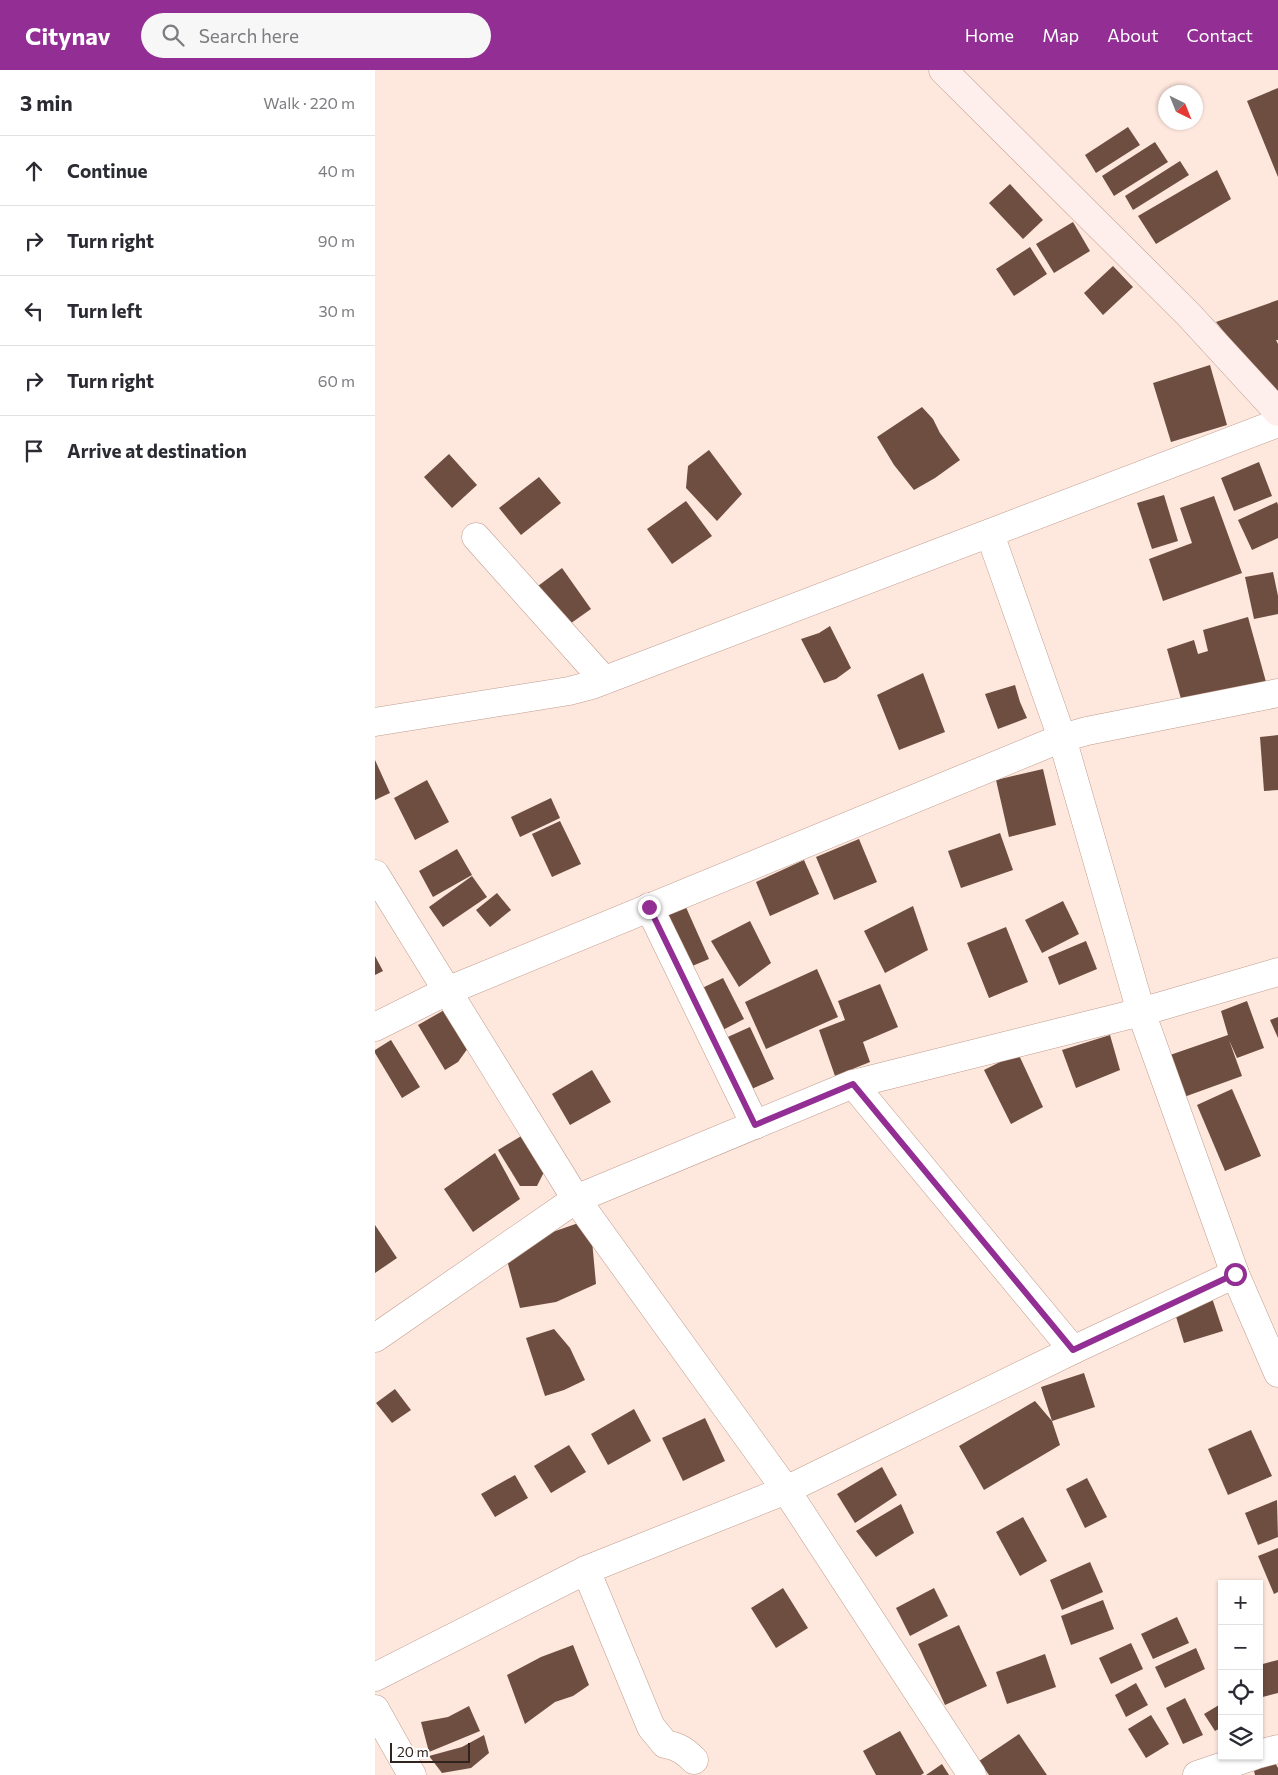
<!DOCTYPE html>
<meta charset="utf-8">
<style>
:root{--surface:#fff;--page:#f7f7f7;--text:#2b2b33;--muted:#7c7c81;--line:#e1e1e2;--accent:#922e94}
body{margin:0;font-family:Commissioner,sans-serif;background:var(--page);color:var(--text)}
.controls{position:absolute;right:15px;bottom:15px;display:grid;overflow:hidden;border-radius:0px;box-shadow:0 1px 4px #0004}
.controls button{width:45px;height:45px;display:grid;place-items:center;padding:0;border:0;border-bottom:1px solid var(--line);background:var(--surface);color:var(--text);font:25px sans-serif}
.compass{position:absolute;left:783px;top:15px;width:45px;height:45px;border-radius:50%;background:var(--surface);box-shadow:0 1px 4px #0004;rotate:137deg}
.scale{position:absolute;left:15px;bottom:12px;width:80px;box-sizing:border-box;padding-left:5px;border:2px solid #31231d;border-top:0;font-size:14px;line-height:18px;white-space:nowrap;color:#31231d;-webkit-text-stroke:4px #fff;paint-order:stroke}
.stop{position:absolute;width:15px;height:15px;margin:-11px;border:4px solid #922e94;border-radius:50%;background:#fff}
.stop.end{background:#922e94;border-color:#fff;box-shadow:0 1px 5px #0008}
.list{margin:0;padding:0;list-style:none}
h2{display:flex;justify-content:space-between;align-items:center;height:65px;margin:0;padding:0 20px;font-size:21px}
h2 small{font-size:16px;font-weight:400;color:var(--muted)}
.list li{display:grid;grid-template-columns:32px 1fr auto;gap:15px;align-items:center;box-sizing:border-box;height:70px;padding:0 20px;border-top:1px solid var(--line)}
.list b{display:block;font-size:19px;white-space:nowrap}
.list em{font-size:16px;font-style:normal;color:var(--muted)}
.icon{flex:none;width:28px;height:28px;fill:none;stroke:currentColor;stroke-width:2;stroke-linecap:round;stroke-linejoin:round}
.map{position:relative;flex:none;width:903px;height:1705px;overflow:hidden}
header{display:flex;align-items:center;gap:30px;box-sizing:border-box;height:70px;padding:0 25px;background:var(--accent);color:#fff}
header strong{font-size:24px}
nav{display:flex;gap:28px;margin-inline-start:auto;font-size:18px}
.search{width:350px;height:45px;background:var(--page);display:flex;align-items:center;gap:12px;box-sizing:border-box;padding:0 18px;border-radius:28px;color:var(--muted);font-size:19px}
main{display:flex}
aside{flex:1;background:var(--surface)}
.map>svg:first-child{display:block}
.building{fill:#6d4e40}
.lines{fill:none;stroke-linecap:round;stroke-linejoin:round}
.street-casing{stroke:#bf9c8d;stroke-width:29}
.secondary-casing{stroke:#bf9c8d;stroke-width:29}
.street{stroke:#fff;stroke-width:28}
.secondary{stroke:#feeeec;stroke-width:28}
.route{stroke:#922e94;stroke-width:6}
</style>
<header>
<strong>Citynav</strong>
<div class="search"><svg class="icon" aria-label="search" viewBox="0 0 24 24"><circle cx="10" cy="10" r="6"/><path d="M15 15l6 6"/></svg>Search here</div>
<nav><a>Home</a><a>Map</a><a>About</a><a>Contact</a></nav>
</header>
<main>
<aside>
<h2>3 min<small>Walk · 220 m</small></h2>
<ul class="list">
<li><svg class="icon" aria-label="ahead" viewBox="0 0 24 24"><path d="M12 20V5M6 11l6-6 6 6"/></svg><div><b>Continue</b></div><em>40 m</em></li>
<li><svg class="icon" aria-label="right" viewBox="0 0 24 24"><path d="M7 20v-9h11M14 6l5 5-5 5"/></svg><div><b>Turn right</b></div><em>90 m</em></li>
<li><svg class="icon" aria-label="left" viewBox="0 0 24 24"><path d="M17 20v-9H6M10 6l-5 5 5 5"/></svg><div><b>Turn left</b></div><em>30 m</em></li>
<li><svg class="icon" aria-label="right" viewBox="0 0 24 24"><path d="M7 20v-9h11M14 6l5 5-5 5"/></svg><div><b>Turn right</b></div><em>60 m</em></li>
<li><svg class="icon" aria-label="arrive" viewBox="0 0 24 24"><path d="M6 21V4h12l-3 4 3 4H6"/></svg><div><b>Arrive at destination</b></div></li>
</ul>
</aside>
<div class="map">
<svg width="903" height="1705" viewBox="0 0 903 1705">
<rect width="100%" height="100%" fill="#fee7dd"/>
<g class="building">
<polygon points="903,18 903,107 872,31"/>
<polygon points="753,57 765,75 721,103 710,85"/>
<polygon points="780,72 793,92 739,126 727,106"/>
<polygon points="805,91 814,105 758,140 750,126"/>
<polygon points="842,100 856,129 781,174 763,146"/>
<polygon points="635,114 668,150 648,169 614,133"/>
<polygon points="698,152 715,181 679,203 661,174"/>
<polygon points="655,177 672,204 639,226 621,199"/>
<polygon points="738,196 758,217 728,245 709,223"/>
<polygon points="903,230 903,270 901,270 903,274 903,320 898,324 841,252"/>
<polygon points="835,295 852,355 796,372 778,313"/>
<polygon points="547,337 558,349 565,363 585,390 560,408 539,420 519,395 502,367"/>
<polygon points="334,380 367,424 342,451 311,418 313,396"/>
<polygon points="74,384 102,415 77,438 49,407"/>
<polygon points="884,392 897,426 859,441 846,408"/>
<polygon points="164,407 186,433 146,465 124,438"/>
<polygon points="789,425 803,471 777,479 762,433"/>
<polygon points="839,426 867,503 788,531 774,489 817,473 805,438"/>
<polygon points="311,431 337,466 297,494 272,459"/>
<polygon points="902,432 903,435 903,468 877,480 863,450"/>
<polygon points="187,498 216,539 192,556 163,516"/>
<polygon points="898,502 903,526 903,544 879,549 870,507"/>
<polygon points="873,547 891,612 808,636 792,579 819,570 823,584 833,581 828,560"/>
<polygon points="455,556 476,598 461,609 449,613 426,569 444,563"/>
<polygon points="548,603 570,662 524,680 502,625"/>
<polygon points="640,615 645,632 652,648 623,659 610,624"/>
<polygon points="903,665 903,720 889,721 885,667"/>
<polygon points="0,690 15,723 0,730"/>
<polygon points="668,699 681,755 634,767 621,710"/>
<polygon points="52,710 74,752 40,770 19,728"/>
<polygon points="176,728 185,748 145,767 136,747"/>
<polygon points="185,751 206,794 177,807 157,764"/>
<polygon points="625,763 638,800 586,818 573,781"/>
<polygon points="484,769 502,812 459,830 441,787"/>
<polygon points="82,779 97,805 58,827 44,801"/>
<polygon points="429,790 444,824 395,846 381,812"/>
<polygon points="97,806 112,827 68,857 54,837"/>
<polygon points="122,823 136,840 115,857 101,840"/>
<polygon points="688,831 704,864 667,883 650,850"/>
<polygon points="310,835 334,889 310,899 286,846"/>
<polygon points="538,836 553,880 510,903 489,861"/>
<polygon points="375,851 396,893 364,917 336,871"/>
<polygon points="631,857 653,912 614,928 592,873"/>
<polygon points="711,871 722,899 684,915 673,887"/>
<polygon points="0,886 8,901 0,905"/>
<polygon points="442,899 463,947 391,979 370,932"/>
<polygon points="348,908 369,949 342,963 321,921"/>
<polygon points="505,914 523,957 488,972 495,992 460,1006 444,960 470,950 463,931"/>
<polygon points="872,931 889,978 862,988 854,970 867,1006 809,1027 795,985 853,965 846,941"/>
<polygon points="71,939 93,978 83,992 70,1000 43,955"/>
<polygon points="903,947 903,968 895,950"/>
<polygon points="375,957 399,1009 370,1022 346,970"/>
<polygon points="735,965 745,1000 701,1018 687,980"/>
<polygon points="16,970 45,1017 27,1028 0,983 0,980"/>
<polygon points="643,983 668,1037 636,1054 609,1000"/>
<polygon points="217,1000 236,1032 195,1055 177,1024"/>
<polygon points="857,1019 886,1086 850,1101 822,1035"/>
<polygon points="148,1065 170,1100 162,1116 145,1116 123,1080"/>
<polygon points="120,1083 145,1129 98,1162 69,1119"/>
<polygon points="215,1149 221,1214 181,1232 145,1238 129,1179"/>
<polygon points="0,1155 22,1188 0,1203"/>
<polygon points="837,1228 848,1261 809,1273 799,1240"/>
<polygon points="179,1259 195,1278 210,1310 189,1320 170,1326 151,1268"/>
<polygon points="709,1303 720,1337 677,1351 685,1375 609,1420 584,1376 660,1331 677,1351 666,1317"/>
<polygon points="20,1319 36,1340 17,1353 1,1333"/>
<polygon points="259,1339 276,1371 233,1395 216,1364"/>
<polygon points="330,1348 350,1391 308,1411 287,1368"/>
<polygon points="876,1360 897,1406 853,1425 833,1379"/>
<polygon points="194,1375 211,1402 176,1423 159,1396"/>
<polygon points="507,1397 522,1425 480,1453 462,1424"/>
<polygon points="140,1405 153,1428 120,1447 106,1424"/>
<polygon points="712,1408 732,1447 710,1458 691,1419"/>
<polygon points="902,1430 903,1467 883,1475 870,1443"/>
<polygon points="526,1434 539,1463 501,1487 481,1461"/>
<polygon points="648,1447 672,1491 645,1506 621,1462"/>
<polygon points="903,1478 903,1522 899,1524 883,1486"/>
<polygon points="715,1492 728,1522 687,1540 675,1510"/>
<polygon points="408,1518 433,1558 401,1578 376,1538"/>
<polygon points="559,1518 573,1546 535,1566 521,1538"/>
<polygon points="728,1530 739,1559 696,1575 686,1546"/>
<polygon points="802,1547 814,1573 778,1589 766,1564"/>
<polygon points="584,1555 612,1616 570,1635 543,1574"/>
<polygon points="756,1573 768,1599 736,1614 724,1588"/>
<polygon points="198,1575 214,1615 198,1626 180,1632 150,1654 132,1605 166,1587"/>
<polygon points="821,1578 830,1599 790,1618 780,1597"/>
<polygon points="670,1584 681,1617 632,1634 621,1602"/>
<polygon points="903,1590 903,1623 884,1628 884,1595"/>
<polygon points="761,1613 773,1635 751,1647 740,1625"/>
<polygon points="810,1628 828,1665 808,1674 791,1638"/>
<polygon points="844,1635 847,1639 847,1657 840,1661 829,1644"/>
<polygon points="94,1636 105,1661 54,1682 46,1652 73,1647"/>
<polygon points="776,1645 794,1674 771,1688 753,1659"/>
<polygon points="525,1661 549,1703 546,1705 501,1705 488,1681"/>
<polygon points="644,1664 672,1705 614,1705 604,1691"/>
<polygon points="109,1665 114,1683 96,1698 67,1703 54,1686 87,1677"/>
<polygon points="899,1691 903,1698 903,1705 880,1705 879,1701"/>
<polygon points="567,1694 574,1705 551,1705"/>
</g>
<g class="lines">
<defs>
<g id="street">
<polyline points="615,464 687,668 766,942 860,1204 903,1303"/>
<polyline points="101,467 229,610"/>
<polyline points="0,652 194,621 217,615 903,353"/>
<polyline points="0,804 201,1129 411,1420 597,1705"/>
<polyline points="274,837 380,1055"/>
<polyline points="0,957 72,921 687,668 712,661 903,623"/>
<polyline points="478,1014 698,1280"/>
<polyline points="0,1268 201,1129 478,1014 766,942 903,902"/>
<path d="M211,1500L276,1657L290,1674C303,1676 310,1681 319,1690"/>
<polyline points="0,1607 211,1500 411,1420 698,1280 860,1204"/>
<polyline points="0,1639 37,1705"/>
<polyline points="884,1684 903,1679"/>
<polyline points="822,1705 878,1686"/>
</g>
<polyline id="secondary" points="568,0 814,245 903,342"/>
</defs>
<use href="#street" class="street-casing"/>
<use href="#secondary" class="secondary-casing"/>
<use href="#street" class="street"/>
<use href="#secondary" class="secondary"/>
</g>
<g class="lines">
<polyline class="route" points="274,837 380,1055 478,1014 698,1280 860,1204"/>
</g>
</svg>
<div class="controls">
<button>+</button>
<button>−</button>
<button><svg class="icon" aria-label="locate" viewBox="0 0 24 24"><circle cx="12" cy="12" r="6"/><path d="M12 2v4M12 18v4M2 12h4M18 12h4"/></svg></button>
<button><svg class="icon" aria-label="layers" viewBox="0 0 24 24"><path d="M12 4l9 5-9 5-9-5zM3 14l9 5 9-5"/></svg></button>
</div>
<svg class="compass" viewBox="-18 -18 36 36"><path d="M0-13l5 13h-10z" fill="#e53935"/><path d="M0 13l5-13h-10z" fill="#7c7c81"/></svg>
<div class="scale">20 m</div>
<div class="stop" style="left:860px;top:1204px"></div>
<div class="stop end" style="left:274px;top:837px"></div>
</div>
</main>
